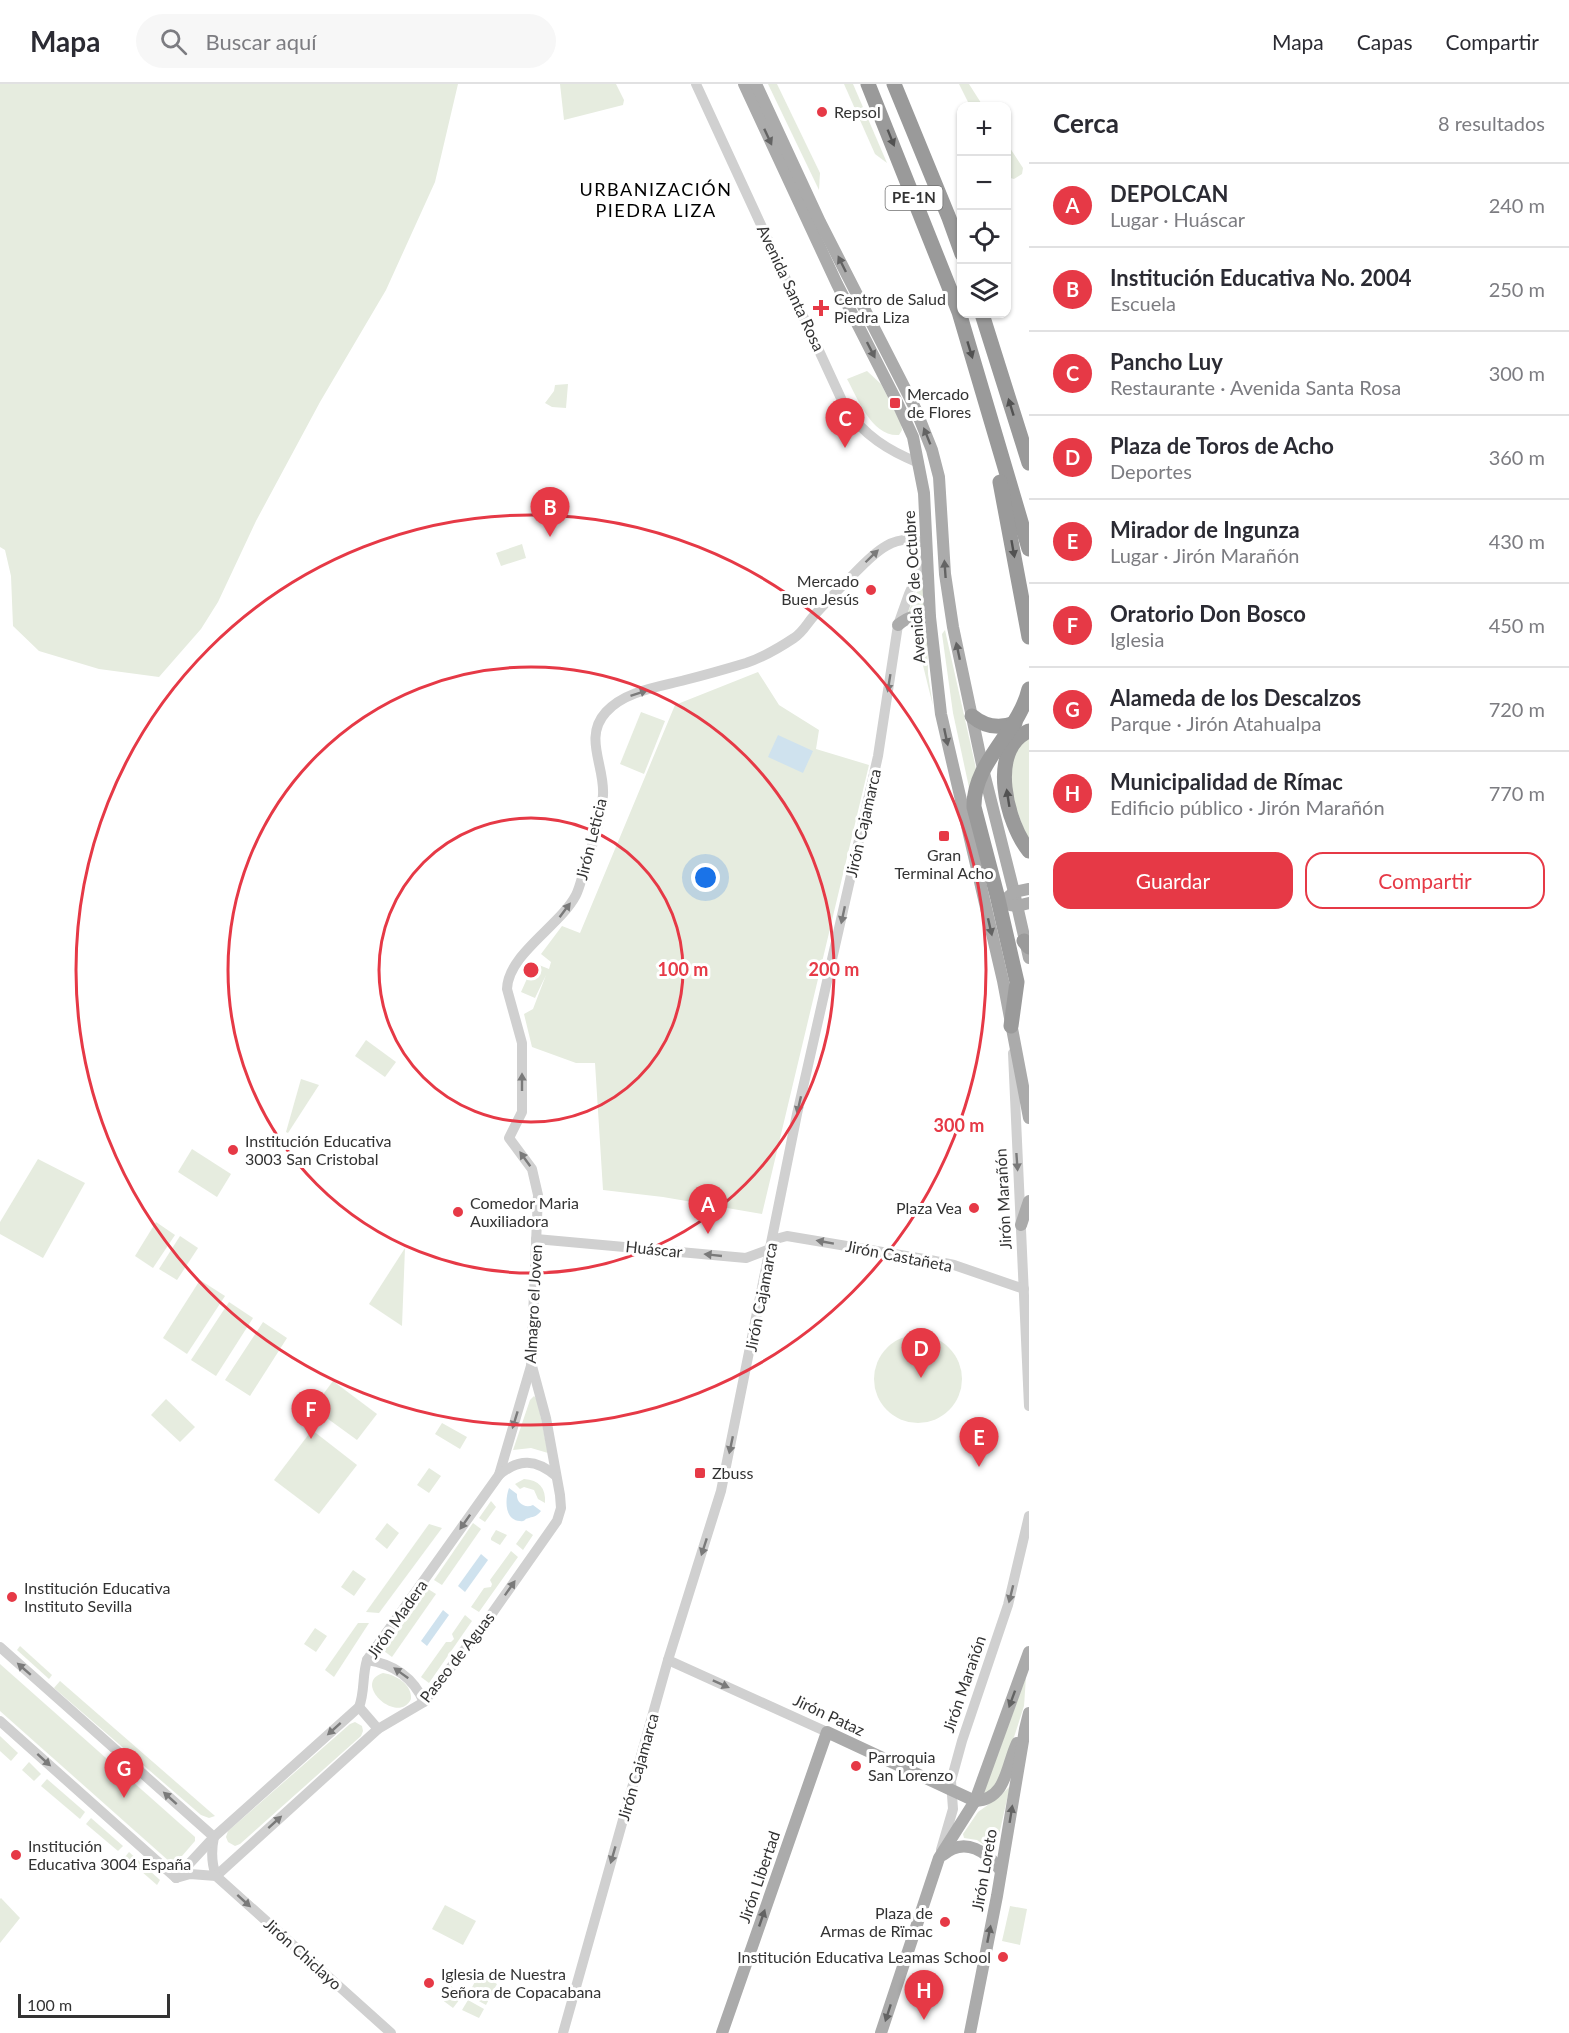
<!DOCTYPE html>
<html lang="es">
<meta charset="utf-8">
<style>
:root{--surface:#fff;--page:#f7f7f7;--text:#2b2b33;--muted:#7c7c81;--line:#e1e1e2;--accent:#e63946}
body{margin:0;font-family:Lato,sans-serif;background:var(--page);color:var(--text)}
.controls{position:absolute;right:18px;top:18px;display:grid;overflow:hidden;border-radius:12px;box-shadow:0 2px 4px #0004}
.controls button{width:54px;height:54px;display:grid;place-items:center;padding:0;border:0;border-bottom:2px solid var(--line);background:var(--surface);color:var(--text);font:30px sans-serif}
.scale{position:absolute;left:18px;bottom:15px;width:152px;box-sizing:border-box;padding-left:6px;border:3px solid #333;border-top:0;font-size:16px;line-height:21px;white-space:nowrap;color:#333;-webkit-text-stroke:4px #fff;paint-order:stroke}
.you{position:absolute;left:706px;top:794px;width:21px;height:21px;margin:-15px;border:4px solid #fff;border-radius:50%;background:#1a73e8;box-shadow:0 0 0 9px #1a73e833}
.badge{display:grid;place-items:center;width:39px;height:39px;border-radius:50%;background:var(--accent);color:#fff;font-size:20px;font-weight:700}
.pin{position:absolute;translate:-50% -50px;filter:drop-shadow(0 2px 3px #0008)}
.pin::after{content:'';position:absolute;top:32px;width:21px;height:18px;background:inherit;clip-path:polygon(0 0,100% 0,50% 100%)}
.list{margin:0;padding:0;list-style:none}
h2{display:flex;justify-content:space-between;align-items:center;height:78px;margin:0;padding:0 24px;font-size:26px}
h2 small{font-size:20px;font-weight:400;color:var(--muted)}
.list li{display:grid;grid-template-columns:39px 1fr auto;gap:18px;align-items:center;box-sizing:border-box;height:84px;padding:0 24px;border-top:2px solid var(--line)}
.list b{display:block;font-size:22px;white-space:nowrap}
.list p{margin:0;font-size:20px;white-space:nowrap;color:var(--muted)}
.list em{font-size:20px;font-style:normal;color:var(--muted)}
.actions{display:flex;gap:12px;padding:18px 24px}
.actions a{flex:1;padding:14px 0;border:2px solid var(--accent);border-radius:18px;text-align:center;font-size:21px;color:var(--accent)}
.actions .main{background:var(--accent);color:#fff}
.icon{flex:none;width:33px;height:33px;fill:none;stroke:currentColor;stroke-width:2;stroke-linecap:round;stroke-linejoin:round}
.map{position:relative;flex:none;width:1029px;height:1949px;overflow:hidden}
header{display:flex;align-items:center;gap:36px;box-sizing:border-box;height:84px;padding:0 30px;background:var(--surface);border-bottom:2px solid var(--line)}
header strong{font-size:28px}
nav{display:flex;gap:33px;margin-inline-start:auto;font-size:21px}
.search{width:420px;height:54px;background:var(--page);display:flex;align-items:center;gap:15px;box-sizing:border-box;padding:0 21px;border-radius:33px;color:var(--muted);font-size:22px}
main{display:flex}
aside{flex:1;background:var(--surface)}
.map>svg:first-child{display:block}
.green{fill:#e6ecdf}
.water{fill:#cfe2ee}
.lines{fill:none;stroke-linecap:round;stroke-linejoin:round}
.minor{stroke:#d0d0d0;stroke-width:10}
.major{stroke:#ababab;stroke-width:12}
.highway{stroke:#9a9a9a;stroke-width:15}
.oneway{fill:#636363}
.oneway2{fill:#525252}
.oneway3{fill:#7a7a7a}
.ring{fill:none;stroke:#e63946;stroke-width:3}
.poi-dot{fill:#e63946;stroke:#fff;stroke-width:2}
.labels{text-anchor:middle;stroke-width:6;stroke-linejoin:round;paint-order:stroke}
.shield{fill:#fff;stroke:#707070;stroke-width:1.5}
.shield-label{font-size:15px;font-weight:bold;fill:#333}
.poi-label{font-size:16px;fill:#333;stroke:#fff;text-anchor:start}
.street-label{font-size:16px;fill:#333;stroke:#fff}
.neighbourhood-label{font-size:18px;letter-spacing:1.5px;fill:#000;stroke:#fff}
.centre{fill:#e63946;stroke:#fff;stroke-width:3}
.ring-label{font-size:18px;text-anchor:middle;font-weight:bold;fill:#e63946;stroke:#fff;stroke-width:6;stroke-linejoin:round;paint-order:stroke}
</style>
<header>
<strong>Mapa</strong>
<div class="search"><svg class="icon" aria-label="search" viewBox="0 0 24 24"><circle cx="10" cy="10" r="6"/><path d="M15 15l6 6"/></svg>Buscar aquí</div>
<nav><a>Mapa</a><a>Capas</a><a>Compartir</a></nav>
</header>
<main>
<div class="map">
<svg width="1029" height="1949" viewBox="0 0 1029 1949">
<rect width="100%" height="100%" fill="#fff"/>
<g class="green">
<polygon points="0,0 458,0 435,98 386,206 320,318 256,437 218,518 201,545 159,593 99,585 39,567 13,542 11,492 5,466 0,463"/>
<polygon points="560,0 616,0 624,16 623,21 564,36"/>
<polygon points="768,0 777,0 820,89 819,106"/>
<polygon points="844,0 853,0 887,79 875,70"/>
<polygon points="959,0 969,0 983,22 970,22"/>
<polygon points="1006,58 1023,84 1022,90 1014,95 1007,93"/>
<path d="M867,287L881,300L901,339L902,346L899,351C872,353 858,315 847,295Z"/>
<polygon points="568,300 566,324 552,323 545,319 554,307 555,301"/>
<polygon points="522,460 526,474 501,482 496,469"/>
<polygon points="923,494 924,524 922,527 908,528"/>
<polygon points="920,542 927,546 928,590 933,622 915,549"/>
<polygon points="945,546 977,689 970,708 953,629 942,550"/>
<polygon points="758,588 779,621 819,646 816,665 869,681 762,1130 663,1113 603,1106 595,979 576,979 532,963 524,930 533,925 546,891 535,914 521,908 534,879 549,885 551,878 541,870 562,842 580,849 675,621"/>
<polygon points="641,628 665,637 644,690 620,680"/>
<polygon points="1029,652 1029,759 1012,713 1012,670"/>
<polygon points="366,956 396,978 385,993 355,972"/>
<polygon points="301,995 319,1001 288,1049 286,1048"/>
<polygon points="192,1065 231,1090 217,1113 178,1088"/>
<polygon points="38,1075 85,1099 43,1174 0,1150 0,1138"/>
<polygon points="156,1138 175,1151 153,1184 135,1172"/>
<polygon points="180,1152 198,1164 177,1196 159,1185"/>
<polygon points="405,1164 402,1242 369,1220"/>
<polygon points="200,1196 225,1212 187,1270 163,1254"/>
<polygon points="229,1218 253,1234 216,1292 191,1276"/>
<polygon points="263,1238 287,1254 250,1312 225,1296"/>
<circle cx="918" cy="1295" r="44"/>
<polygon points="333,1297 377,1330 357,1356 313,1324"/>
<polygon points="534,1312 537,1315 548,1369 531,1364 513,1366 530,1316"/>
<polygon points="166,1315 195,1343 180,1358 151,1331"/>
<polygon points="442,1339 467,1353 460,1365 435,1350"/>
<polygon points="312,1346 357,1381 319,1430 274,1396"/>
<polygon points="429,1384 441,1392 429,1409 417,1401"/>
<path d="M524,1395C539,1396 546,1404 545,1419L538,1415L534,1406L524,1403L520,1405L515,1400Z"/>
<polygon points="491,1417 496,1423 485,1438 479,1434"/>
<polygon points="387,1439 399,1449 387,1465 375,1455"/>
<polygon points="473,1439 481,1445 442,1501 434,1496"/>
<polygon points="429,1440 442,1444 379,1529 366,1528"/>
<polygon points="496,1446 507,1451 500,1461 491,1456 491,1454"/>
<polygon points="526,1446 533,1451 523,1466 516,1460"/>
<polygon points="511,1467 518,1473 479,1528 471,1523 484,1504 491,1503 492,1500 490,1496"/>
<polygon points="353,1486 366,1495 354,1512 341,1503"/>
<polygon points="428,1505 436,1510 392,1573 384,1567"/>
<polygon points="465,1531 472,1537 429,1599 421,1593 446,1558 451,1558 454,1555 452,1550"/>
<polygon points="358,1539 369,1539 334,1593 325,1586"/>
<polygon points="315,1544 327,1552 316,1568 304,1560"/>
<polygon points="20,1562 52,1591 49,1595 17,1566"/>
<polygon points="0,1580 195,1753 195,1757 175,1780 170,1778 0,1627"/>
<path d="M383,1589C396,1591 412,1600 411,1615C398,1642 351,1599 383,1589Z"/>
<polygon points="1026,1593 1024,1622 1000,1697 989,1708 983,1711"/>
<polygon points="60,1597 215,1732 209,1734 201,1731 54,1604"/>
<polygon points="355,1638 362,1642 363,1647 361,1652 240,1760 235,1762 228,1758 226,1753 228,1747 350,1640"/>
<polygon points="0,1652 18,1669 11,1677 0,1667"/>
<polygon points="29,1678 41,1690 34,1697 22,1686"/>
<polygon points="47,1695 85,1728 80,1735 41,1702"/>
<polygon points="1010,1702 995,1769 977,1756 964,1754 963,1750 978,1728 999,1713"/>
<polygon points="91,1734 123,1762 118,1767 86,1740"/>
<polygon points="129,1768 160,1796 157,1801 125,1773"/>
<polygon points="1,1814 20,1834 0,1859 0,1815"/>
<polygon points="445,1821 476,1837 463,1861 432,1845"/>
<polygon points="1010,1822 1027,1825 1020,1861 1002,1857"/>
<polygon points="479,1890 497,1900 486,1921 468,1911"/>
<polygon points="451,1902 463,1911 453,1924 441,1915"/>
<polygon points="468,1916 484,1925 479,1934 462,1926"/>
</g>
<g class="water">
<polygon points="778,651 813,667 803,689 768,673"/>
<path d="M509,1404L517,1410C516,1419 525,1425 533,1421L541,1427C536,1433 535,1432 529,1434C523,1435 526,1438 520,1437C504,1436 505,1415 509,1404Z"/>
<polygon points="481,1470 488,1476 465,1508 458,1502"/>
<polygon points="443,1526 449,1531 427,1562 421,1557"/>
</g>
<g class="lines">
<g class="minor">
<path d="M696,0L845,323C863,351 889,367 919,379"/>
<polyline points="1013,969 1029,1322"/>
<polyline points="536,1155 746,1174 770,1165"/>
<polyline points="772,1156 787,1152 930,1176 954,1181 1024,1205"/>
<path d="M499,1391L531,1282L538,1111L532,1085L509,1054L522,1028V959L507,905C508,870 560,842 576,811C579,805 581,797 583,790C591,765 601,737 603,711C605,682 583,653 606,628C625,607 658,603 685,596C705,591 726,585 746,579C764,573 779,564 794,554C802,549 807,540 812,534C823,521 835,509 847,497C868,476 892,444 926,460"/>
<polyline points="0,1563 214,1753"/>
<path d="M367,1576C394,1580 413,1593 424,1618"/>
<polyline points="668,1576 827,1648"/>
<polyline points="359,1623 378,1645"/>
<polyline points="0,1637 176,1794"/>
<path d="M214,1753C211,1767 211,1778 216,1792L378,1645L424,1618L486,1538L557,1437L561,1424L560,1411L546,1334L532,1282"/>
<polyline points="941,1766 953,1725 951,1697 962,1657 1008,1521 1029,1432"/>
<path d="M176,1794L214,1753L359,1623C365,1608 362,1592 367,1576L499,1391C519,1374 536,1375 556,1392"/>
<polyline points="176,1794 190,1790 216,1792 391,1949"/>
<polyline points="563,1949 668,1576 721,1407 797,1030 878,672 898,541 909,510 926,472"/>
</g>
<g class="major">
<polyline points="744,0 837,200 897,318 913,353 924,409 930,533 941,630 1003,897 1029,1034"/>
<polyline points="756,0 820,138 916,326 932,366 939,393 945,490 953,543 983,685 1014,808 1029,874"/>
<path d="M898,541C909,532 917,530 930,533"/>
<polyline points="1008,813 1014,808 1029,805"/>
<polyline points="1010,821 1017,822 1029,819"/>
<polyline points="1021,1141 1029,1117"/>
<path d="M975,1717C1007,1715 1006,1682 1017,1659"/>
<path d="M943,1771C965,1752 988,1768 1001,1787"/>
<polyline points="722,1949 827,1648 975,1717"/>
<polyline points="881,1949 939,1774 975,1717 1029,1568"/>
<polyline points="970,1949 997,1812 1025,1645 1029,1629"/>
</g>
<g class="highway">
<polyline points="868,0 959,228 1029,465"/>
<polyline points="894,0 949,134 962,170"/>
<polyline points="982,230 1029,379"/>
<polyline points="1000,398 1029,553"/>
<path d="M972,632C985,643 999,645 1015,639"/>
<path d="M1029,647C987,665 1007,740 1029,767"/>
<polyline points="1024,857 1029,863"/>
<path d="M1011,942L1017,898L997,811L974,723C973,678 1019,648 1029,605"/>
</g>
</g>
<defs><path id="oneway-solid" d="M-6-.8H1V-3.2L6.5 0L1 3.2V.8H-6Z" transform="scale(1.5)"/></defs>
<g class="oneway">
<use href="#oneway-solid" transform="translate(768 53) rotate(65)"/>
<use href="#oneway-solid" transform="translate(842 180) rotate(-116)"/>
<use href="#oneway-solid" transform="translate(871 266) rotate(63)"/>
<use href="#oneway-solid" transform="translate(927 352) rotate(-112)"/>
<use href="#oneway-solid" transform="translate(945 485) rotate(-94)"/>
<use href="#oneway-solid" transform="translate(958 567) rotate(-102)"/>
<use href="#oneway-solid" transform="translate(946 653) rotate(78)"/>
<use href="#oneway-solid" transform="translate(990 843) rotate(77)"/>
<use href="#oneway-solid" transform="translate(1012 1615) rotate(110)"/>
<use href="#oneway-solid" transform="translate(1011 1730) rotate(-81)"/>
<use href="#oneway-solid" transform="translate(762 1834) rotate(-71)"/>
<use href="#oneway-solid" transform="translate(989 1850) rotate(-79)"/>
<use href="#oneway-solid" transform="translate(888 1929) rotate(108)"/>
</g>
<g class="oneway2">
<use href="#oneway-solid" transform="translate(891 54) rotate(68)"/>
<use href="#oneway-solid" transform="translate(970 266) rotate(73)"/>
<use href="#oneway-solid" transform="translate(1011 323) rotate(-107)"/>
<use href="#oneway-solid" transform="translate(1013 465) rotate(80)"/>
<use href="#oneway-solid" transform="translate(1008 714) rotate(-99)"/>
</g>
<g class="oneway3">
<use href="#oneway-solid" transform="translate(872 472) rotate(-44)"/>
<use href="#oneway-solid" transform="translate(889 599) rotate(99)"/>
<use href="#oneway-solid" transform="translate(639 609) rotate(-19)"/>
<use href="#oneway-solid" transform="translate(565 826) rotate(-53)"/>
<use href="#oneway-solid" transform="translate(843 831) rotate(102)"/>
<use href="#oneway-solid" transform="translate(522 998) rotate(-90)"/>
<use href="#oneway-solid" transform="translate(799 1021) rotate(103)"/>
<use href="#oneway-solid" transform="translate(525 1075) rotate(-126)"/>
<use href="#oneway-solid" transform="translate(1017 1078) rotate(86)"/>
<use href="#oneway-solid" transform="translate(825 1158) rotate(-170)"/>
<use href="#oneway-solid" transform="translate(713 1171) rotate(-174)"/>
<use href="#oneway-solid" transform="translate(515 1336) rotate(107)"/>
<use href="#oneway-solid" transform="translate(731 1361) rotate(102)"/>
<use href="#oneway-solid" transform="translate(465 1438) rotate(125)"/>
<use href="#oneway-solid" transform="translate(704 1463) rotate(108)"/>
<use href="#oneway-solid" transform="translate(510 1504) rotate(-55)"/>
<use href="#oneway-solid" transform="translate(1011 1510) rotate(104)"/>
<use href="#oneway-solid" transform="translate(24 1585) rotate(-139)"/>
<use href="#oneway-solid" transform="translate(401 1589) rotate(-144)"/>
<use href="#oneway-solid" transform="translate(721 1600) rotate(24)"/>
<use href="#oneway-solid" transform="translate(334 1645) rotate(138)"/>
<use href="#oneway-solid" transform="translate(44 1676) rotate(42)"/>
<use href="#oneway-solid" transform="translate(170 1714) rotate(-138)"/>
<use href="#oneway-solid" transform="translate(275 1738) rotate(-42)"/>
<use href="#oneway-solid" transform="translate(613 1771) rotate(106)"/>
<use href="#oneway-solid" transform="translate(244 1817) rotate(42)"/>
</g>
<g class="ring">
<circle cx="531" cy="886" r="152"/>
<circle cx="531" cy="886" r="303"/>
<circle cx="531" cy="886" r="455"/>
</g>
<g class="poi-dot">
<circle cx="822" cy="28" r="6"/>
<path d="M818 215h6v6h6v6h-6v6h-6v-6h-6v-6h6z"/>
<rect x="889" y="313" width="12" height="12" rx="3"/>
<circle cx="871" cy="506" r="6"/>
<rect x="938" y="746" width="12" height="12" rx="3"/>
<circle cx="233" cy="1066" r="6"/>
<circle cx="974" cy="1124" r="6"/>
<circle cx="458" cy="1128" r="6"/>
<rect x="694" y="1383" width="12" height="12" rx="3"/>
<circle cx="12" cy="1513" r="6"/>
<circle cx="856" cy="1682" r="6"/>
<circle cx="16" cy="1771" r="6"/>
<circle cx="945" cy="1838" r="6"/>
<circle cx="1003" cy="1873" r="6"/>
<circle cx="429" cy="1899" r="6"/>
</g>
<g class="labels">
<rect class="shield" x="885.5" y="102" width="57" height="24" rx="4.5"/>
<g class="shield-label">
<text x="914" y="119">PE-1N</text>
</g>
<g class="poi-label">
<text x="834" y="34">Repsol</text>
<text x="834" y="221">Centro de Salud<tspan x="834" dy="18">Piedra Liza</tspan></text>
<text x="907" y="316">Mercado<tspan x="907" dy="18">de Flores</tspan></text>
<text x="859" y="503" text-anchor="end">Mercado<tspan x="859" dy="18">Buen Jesús</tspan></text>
<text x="944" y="777" text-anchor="middle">Gran<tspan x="944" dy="18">Terminal Acho</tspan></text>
<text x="245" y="1063">Institución Educativa<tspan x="245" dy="18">3003 San Cristobal</tspan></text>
<text x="470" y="1125">Comedor Maria<tspan x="470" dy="18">Auxiliadora</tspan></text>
<text x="962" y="1130" text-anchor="end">Plaza Vea</text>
<text x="712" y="1395">Zbuss</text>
<text x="24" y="1510">Institución Educativa<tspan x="24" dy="18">Instituto Sevilla</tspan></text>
<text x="868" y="1679">Parroquia<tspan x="868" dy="18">San Lorenzo</tspan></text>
<text x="28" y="1768">Institución<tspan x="28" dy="18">Educativa 3004 España</tspan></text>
<text x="933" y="1835" text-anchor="end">Plaza de<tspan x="933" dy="18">Armas de Rïmac</tspan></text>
<text x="991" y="1879" text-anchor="end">Institución Educativa Leamas School</text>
<text x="441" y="1896">Iglesia de Nuestra<tspan x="441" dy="18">Señora de Copacabana</tspan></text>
</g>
<g class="street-label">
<text transform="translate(791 204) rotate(65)" y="6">Avenida Santa Rosa</text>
<text transform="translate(914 503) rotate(-94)" y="6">Avenida 9 de Octubre</text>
<text transform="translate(863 739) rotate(-77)" y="6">Jirón Cajamarca</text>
<text transform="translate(591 755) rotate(-76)" y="6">Jirón Leticia</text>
<text transform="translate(1003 1115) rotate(-93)" y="6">Jirón Marañón</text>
<text transform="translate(654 1165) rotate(6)" y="6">Huáscar</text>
<text transform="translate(899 1172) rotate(11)" y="6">Jirón Castañeta</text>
<text transform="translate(761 1213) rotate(-79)" y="6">Jirón Cajamarca</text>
<text transform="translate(533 1220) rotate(-87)" y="6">Almagro el Joven</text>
<text transform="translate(397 1535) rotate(-55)" y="6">Jirón Madera</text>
<text transform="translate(457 1573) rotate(-52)" y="6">Paseo de Aguas</text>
<text transform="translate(964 1600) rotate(-71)" y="6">Jirón Marañón</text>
<text transform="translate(829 1631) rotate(25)" y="6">Jirón Pataz</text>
<text transform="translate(638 1683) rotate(-74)" y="6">Jirón Cajamarca</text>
<text transform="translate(984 1786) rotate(-80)" y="6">Jirón Loreto</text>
<text transform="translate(759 1793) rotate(-71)" y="6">Jirón Libertad</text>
<text transform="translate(303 1870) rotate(42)" y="6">Jirón Chiclayo</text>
</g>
<g class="neighbourhood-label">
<text x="656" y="112">URBANIZACIÓN<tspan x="656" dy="21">PIEDRA LIZA</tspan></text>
</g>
</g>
<circle cx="531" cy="886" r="9" class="centre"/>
<g class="ring-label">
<text x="683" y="892">100 m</text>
<text x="834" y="892">200 m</text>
<text x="959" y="1048">300 m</text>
</g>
</svg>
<div class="controls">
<button>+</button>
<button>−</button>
<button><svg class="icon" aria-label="locate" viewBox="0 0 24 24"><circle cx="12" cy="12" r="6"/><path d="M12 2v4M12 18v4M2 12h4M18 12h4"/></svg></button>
<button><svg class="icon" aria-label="layers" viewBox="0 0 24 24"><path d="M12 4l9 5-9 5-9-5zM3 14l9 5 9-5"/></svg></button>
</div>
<div class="scale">100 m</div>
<div class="you"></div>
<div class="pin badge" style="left:708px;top:1150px">A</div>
<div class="pin badge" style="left:550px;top:453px">B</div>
<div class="pin badge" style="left:845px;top:364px">C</div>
<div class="pin badge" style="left:921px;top:1294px">D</div>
<div class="pin badge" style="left:979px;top:1383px">E</div>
<div class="pin badge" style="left:311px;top:1355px">F</div>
<div class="pin badge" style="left:124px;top:1714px">G</div>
<div class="pin badge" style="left:924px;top:1936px">H</div>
</div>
<aside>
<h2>Cerca<small>8 resultados</small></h2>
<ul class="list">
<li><span class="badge">A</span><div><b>DEPOLCAN</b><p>Lugar · Huáscar</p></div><em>240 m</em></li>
<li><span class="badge">B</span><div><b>Institución Educativa No. 2004</b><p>Escuela</p></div><em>250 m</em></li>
<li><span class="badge">C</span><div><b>Pancho Luy</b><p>Restaurante · Avenida Santa Rosa</p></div><em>300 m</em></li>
<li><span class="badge">D</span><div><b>Plaza de Toros de Acho</b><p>Deportes</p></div><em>360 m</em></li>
<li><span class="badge">E</span><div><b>Mirador de Ingunza</b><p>Lugar · Jirón Marañón</p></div><em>430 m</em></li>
<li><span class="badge">F</span><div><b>Oratorio Don Bosco</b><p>Iglesia</p></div><em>450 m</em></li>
<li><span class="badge">G</span><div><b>Alameda de los Descalzos</b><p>Parque · Jirón Atahualpa</p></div><em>720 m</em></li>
<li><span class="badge">H</span><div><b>Municipalidad de Rímac</b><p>Edificio público · Jirón Marañón</p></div><em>770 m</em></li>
</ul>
<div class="actions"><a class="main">Guardar</a><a>Compartir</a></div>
</aside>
</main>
